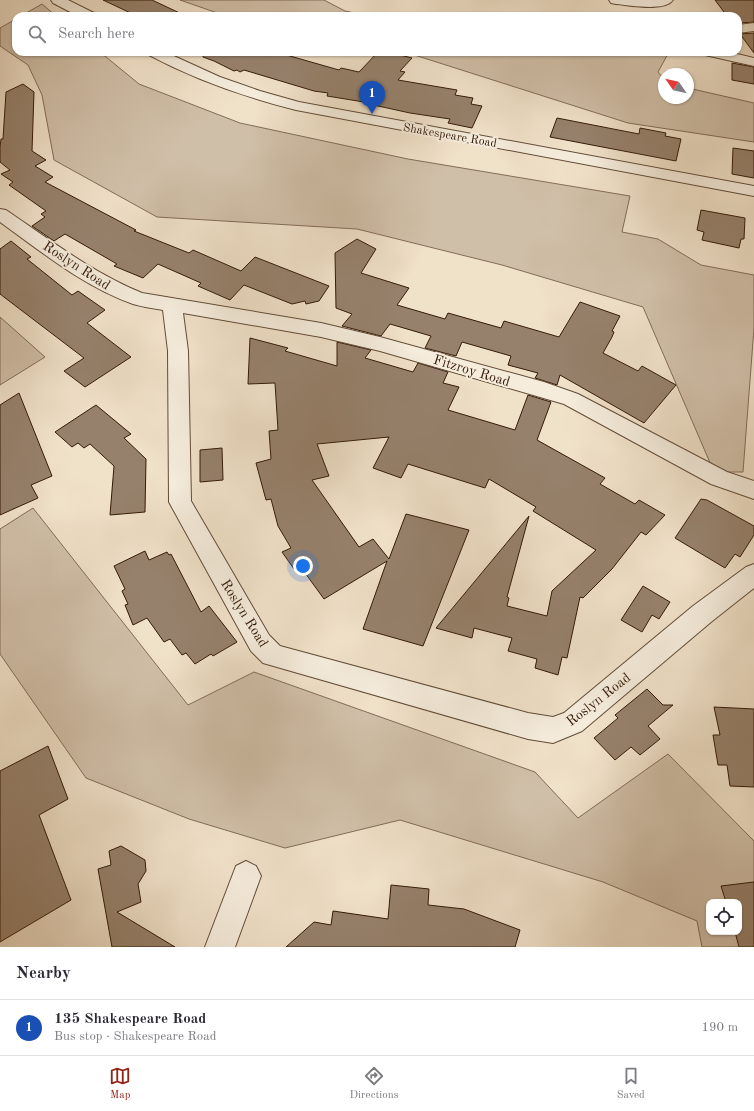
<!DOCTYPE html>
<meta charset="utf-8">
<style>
:root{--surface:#fff;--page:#f2f2f3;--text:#2b2b33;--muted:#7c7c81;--line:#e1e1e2;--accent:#8f2418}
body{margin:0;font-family:"Old Standard TT",serif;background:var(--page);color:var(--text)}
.controls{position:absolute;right:12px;bottom:12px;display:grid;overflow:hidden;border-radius:8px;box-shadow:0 1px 3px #0004}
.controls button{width:36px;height:36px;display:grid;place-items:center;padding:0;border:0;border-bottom:1px solid var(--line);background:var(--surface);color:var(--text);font:20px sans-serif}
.compass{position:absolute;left:658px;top:68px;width:36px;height:36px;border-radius:50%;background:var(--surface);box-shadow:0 1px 3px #0004;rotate:304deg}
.you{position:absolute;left:303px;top:566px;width:14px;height:14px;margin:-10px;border:3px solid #fff;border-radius:50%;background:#1a73e8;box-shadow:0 0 0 6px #1a73e833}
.badge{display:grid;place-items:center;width:26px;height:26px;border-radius:50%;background:var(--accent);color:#fff;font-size:13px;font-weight:700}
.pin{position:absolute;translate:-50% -33px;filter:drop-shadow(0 1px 2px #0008)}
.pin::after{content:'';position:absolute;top:21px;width:14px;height:12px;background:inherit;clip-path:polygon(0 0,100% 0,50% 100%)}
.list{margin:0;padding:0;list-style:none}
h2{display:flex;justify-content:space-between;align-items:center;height:52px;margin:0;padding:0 16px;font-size:17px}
h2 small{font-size:13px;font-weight:400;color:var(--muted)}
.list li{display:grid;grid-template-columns:26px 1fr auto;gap:12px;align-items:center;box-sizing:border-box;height:56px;padding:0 16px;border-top:1px solid var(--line)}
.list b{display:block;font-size:15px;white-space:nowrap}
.list p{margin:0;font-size:13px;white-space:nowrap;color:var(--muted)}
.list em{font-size:13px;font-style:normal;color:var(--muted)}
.icon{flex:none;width:22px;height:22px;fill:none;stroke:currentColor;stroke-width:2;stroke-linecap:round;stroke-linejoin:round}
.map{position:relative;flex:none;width:754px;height:947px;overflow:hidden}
.search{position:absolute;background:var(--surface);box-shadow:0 1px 3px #0004;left:12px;right:12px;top:12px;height:44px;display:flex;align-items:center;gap:10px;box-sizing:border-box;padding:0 14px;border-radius:12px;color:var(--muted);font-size:15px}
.sheet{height:108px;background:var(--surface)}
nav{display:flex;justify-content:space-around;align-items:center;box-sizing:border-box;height:56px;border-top:1px solid var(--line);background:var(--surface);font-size:11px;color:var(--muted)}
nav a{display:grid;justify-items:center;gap:2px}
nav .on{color:var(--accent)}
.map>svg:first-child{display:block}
.green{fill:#d0bfa8;stroke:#826c58;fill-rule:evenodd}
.building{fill:#96816c;stroke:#341a08}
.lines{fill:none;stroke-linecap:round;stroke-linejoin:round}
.minor-casing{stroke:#634c38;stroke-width:2}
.minor{fill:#f5ecdc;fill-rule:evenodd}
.labels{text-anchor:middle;stroke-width:4;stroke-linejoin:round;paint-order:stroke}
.far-street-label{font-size:12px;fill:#341a08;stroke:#f5ecdc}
.street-label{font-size:14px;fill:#341a08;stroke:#f5ecdc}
</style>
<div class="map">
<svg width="754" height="947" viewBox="0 0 754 947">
<rect width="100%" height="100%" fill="#f0e1c9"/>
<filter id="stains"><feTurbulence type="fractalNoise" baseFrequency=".005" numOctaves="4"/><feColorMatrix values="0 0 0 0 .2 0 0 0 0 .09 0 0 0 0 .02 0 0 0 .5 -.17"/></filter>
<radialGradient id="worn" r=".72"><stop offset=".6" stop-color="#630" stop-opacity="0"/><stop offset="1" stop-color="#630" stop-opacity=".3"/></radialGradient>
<g class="green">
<polygon points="180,0 324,0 345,11 370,16 226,16"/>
<polygon points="42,4 56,16 21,16"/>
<polygon points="16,19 16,52 100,52 139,84 240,123 408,159 630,196 622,232 658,239 701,265 754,275 754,328 743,472 714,472 643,307 502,265 357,229 157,217 54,160 42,95 28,65 0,46 0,28"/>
<polygon points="405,52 669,52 658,72 664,79 664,98 688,98 688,88 754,103 754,142 628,123"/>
<polygon points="0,317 45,357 0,385"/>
<path d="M33,508L188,705L254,672L535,772L578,818L668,754L754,841V947H702L697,921L603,882L400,820L285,848L189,819L86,778L0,654V529ZM709,902H739V932H709Z"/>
</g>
<g class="building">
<polygon points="103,0 152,0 186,16 137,16"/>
<polygon points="715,0 754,0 754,22 738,23 738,16 727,16"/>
<polygon points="754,33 754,53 740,34"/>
<polygon points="199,52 276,52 339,70 341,68 359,72 378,52 388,52 412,58 400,71 405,72 398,80 457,90 455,95 473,98 471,104 482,106 472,128 448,123 450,119 410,113 369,104 370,103 327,96 328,93 314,91 244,70 240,72 237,70 234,71 214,61 203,57 203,54"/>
<polygon points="732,63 754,67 754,84 732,80"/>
<polygon points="23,84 34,92 32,151 46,160 35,166 53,177 45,182 136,230 134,231 189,253 193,250 241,271 255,257 329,286 319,301 306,304 305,301 292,304 244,285 230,300 198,286 201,283 158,264 143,278 114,266 117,264 65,234 54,241 32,226 45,217 41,214 46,211 9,185 13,182 1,174 10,170 0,162 0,147 1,139 3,139 6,92"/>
<polygon points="557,118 639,134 640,128 666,133 665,136 681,139 676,161 550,137"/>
<polygon points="733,148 754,151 754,178 732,174"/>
<polygon points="701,210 745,218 744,239 741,239 739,248 702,240 704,232 697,230"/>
<polygon points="357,239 376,249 361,273 409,288 397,305 445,319 448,313 501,328 504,321 559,337 580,302 620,316 612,331 614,332 612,337 603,353 638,371 642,366 676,385 644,423 560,375 557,385 535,378 538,373 508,365 511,356 462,342 456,356 425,348 431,336 390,324 381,336 342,326 352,314 336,308 335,253"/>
<polygon points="11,241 31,257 27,259 72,295 78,291 105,310 87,323 131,357 85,387 64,371 84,358 0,294 0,249"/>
<polygon points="250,338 288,348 285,351 337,366 337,342 371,350 365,358 413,372 418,363 448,372 443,383 459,387 448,410 515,430 528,395 551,402 537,440 605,478 600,484 635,504 639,500 665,515 646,535 641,532 612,569 583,598 580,597 567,658 562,657 558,675 535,668 537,659 508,651 512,638 474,628 472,638 436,628 529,516 507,597 509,598 507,606 547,616 552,591 596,550 533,511 536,507 489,479 485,488 408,464 401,478 373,468 389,437 317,444 329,476 312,480 359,547 373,539 389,559 406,514 469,530 423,646 363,629 387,561 324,599 300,566 294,569 282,552 291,548 278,526 271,499 266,500 256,463 271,459 269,431 278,430 275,383 248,384"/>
<polygon points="19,393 52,476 31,485 38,498 0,515 0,405"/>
<polygon points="96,405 131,434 124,438 146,459 145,512 110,515 114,466 90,444 84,448 78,443 72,447 55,432"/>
<polygon points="222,448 223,480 200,482 200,450"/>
<polygon points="701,499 707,500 754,526 754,535 740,557 735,554 725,568 675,538"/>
<polygon points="145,551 149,560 167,552 169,555 171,554 201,612 209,606 237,642 213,656 211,654 195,664 186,653 182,655 170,639 164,642 147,618 133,625 125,605 128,604 122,591 125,589 114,566"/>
<polygon points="643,586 670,602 659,619 652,615 642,632 621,620"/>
<polygon points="647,689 663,705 673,705 648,726 660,739 640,755 631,747 615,760 594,738 618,718 615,715"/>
<polygon points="714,707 754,709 754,787 730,786 727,765 718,765 713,735 720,735"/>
<polygon points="48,746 68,799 39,815 71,900 0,942 0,771"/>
<polygon points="121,846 145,860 146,871 138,884 141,902 117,912 175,947 112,947 98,869 111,865 109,851"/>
<polygon points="754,882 754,947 739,947 735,932 739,932 739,902 726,902 721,886"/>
<polygon points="391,885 429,889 428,905 464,909 520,930 515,947 286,947 314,922 331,925 333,911 388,919"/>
</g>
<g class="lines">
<defs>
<g id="minor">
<polygon points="51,0 68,0 94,13 96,16 78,16 53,3"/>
<path d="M609,0H673C665,12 629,5 616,4L611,3Z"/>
<polygon points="754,23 754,31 738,33 738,25"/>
<path d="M147,52H165L220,77L260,91L299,102L754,186V196L296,110C245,97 196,80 149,55Z"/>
<polygon points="703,52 729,52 754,58 754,66 705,55"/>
<path d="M0,209L6,210C50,240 93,273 142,293L321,323L380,337L544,382L578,394L727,472L754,481V499L711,484L564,404L540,397L380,351L321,337L183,313L188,351L191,501L269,635L280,646L528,713L553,717L564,713L693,606L746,567L754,564V588L711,622L582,731L553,743L528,739L263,663L251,651L169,502L168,351L163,310C153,308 143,307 133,304C84,287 42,252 0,222Z"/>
<polygon points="246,861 256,866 261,876 235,947 205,947 236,866"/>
</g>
</defs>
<use href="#minor" class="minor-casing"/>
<use href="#minor" class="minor"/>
</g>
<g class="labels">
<g class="far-street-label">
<text transform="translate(450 135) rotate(10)" y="4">Shakespeare Road</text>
</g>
<g class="street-label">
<text transform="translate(77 265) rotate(33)" y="5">Roslyn Road</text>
<text transform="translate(472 370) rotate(17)" y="5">Fitzroy Road</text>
<text transform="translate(245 613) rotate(58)" y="5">Roslyn Road</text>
<text transform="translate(598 699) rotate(-38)" y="5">Roslyn Road</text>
</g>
</g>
<rect width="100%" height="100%" filter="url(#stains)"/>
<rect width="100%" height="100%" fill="url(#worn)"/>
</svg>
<div class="controls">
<button><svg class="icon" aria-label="locate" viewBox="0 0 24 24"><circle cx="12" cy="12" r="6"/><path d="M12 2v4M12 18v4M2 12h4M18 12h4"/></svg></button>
</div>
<svg class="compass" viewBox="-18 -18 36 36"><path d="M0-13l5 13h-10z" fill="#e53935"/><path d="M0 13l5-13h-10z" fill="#7c7c81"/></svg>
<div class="you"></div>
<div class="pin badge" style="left:372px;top:114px;background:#1a4fb4">1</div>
<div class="search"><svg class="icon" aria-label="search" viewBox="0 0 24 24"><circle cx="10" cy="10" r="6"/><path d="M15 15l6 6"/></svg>Search here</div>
</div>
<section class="sheet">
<h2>Nearby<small></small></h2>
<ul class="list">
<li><span class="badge" style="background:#1a4fb4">1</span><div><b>135 Shakespeare Road</b><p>Bus stop · Shakespeare Road</p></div><em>190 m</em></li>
</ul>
</section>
<nav>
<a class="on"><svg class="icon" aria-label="map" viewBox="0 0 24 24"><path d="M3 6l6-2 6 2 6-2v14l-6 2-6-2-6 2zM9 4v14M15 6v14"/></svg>Map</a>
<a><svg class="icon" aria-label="directions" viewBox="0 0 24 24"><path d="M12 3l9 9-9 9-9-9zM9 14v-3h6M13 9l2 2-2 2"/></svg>Directions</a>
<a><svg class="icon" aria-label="saved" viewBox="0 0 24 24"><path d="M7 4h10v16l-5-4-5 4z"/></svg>Saved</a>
</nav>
